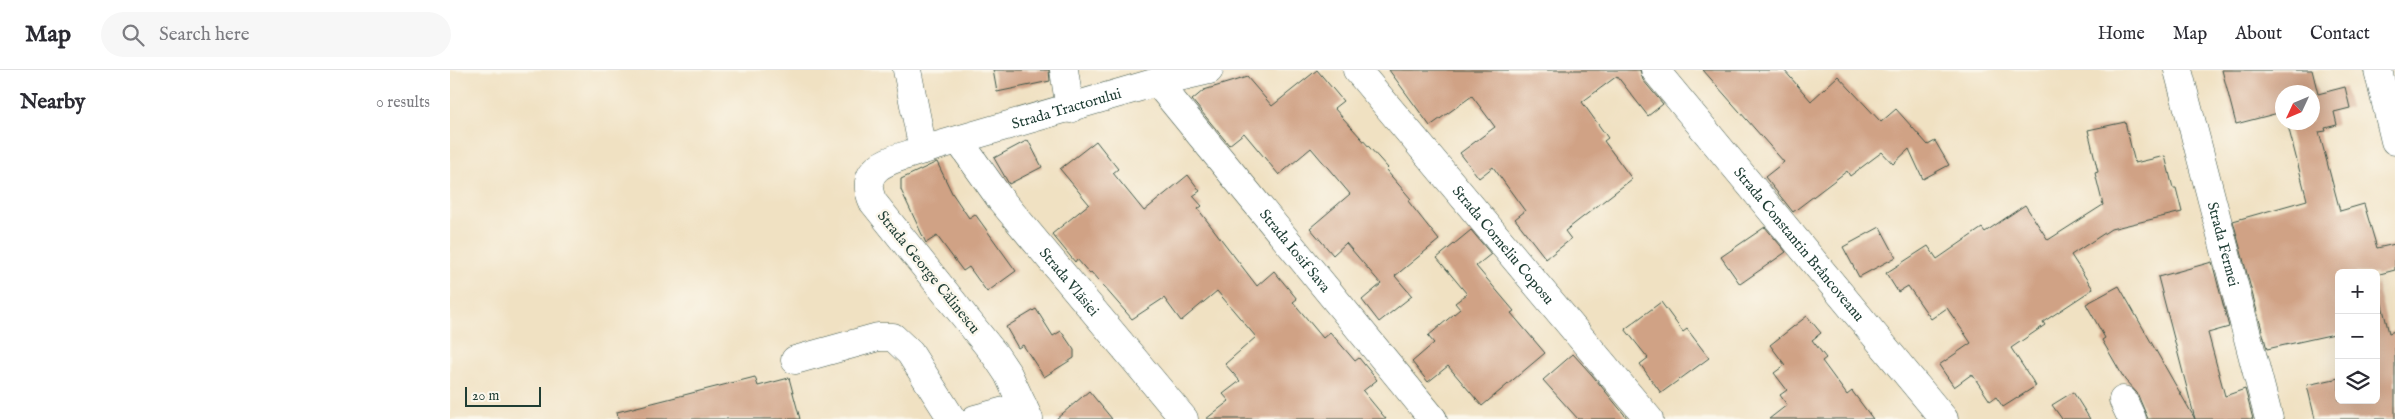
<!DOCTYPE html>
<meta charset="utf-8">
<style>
:root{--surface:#fff;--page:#f7f7f7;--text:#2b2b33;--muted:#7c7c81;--line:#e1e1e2}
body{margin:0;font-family:"IM FELL English",serif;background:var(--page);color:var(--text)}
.controls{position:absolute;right:15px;bottom:15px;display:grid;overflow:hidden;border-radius:8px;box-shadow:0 5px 20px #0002}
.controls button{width:45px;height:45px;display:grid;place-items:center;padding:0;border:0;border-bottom:1px solid var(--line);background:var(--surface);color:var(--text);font:25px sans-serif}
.compass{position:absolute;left:1825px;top:15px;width:45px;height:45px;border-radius:50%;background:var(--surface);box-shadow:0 5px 20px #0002;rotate:226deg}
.scale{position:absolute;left:15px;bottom:12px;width:76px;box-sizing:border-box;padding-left:5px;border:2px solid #1f3d34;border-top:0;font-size:14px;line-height:18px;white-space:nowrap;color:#1f3d34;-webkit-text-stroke:4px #fbf7ec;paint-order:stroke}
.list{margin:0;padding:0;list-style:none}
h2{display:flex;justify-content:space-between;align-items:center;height:65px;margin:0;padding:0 20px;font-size:21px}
h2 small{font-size:16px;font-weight:400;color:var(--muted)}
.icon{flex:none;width:28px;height:28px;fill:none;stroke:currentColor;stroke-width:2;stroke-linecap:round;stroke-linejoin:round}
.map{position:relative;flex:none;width:1945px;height:349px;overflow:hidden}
header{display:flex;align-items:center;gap:30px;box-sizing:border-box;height:70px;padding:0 25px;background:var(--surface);border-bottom:1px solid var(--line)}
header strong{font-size:24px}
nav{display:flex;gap:28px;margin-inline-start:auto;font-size:18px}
.search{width:350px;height:45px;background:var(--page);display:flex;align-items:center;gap:12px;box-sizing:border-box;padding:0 18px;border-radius:28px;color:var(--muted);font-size:19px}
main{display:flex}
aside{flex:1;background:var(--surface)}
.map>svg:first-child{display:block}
.building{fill:#d0a285}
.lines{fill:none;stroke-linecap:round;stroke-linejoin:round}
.minor-casing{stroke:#3e5649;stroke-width:29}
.minor{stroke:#fff;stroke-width:28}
.labels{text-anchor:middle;stroke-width:5;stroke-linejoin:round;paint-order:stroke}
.street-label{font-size:15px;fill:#1f3d34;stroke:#fbf7ec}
</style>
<header>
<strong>Map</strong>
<div class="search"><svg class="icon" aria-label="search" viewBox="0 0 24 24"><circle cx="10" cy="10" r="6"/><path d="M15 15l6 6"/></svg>Search here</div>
<nav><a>Home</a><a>Map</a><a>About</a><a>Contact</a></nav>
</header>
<main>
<aside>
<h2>Nearby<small>0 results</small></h2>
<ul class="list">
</ul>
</aside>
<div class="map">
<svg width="1945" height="349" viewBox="0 0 1945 349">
<rect width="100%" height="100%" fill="#fbf7ec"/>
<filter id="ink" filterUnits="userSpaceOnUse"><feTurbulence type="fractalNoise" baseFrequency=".02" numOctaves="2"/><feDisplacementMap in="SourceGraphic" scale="10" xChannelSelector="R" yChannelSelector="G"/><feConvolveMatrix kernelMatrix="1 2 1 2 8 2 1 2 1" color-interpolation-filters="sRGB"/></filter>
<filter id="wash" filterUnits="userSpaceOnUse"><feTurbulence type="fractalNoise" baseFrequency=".0096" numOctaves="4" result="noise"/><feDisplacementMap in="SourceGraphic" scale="20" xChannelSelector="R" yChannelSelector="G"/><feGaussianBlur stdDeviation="1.12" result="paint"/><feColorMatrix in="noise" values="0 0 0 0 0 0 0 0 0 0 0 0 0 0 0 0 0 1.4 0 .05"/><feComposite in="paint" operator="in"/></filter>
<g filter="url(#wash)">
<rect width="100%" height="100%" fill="#f0e1c2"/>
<g id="blocks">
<g class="building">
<polygon points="543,0 599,0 600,11 547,22"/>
<polygon points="867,0 893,31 884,38 938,98 936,100 961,129 958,131 989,170 945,206 962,226 929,252 912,230 931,214 896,173 883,185 860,158 900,124 861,78 829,105 794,63 779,75 742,30 754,20 797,7 822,36"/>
<polygon points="939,0 1190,0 1193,10 1213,34 1198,46 1167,6 1132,32 1158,68 1154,71 1182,109 1115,161 1121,169 1096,189 1065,149 1075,141 1043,97 1029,108 1010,83 1045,57 1022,26 980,56"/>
<polygon points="1253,0 1334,0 1361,31 1388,6 1431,52 1446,39 1478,75 1485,71 1499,95 1473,109 1459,79 1443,94 1432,82 1400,106 1397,101 1343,142 1315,107 1334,92"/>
<polygon points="1772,0 1862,0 1868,24 1895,17 1900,38 1884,42 1887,55 1875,58 1876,61 1869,62 1890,141 1914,134 1927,178 1945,174 1945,200 1926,205 1926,203 1889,203 1889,263 1817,279 1783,151 1857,130 1837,52 1862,52 1862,22 1832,22 1832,42 1786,54"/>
<polygon points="1675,52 1685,93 1715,86 1723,118 1726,118 1732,142 1661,159 1621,185 1643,219 1593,252 1595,255 1561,278 1586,316 1553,337 1546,327 1540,331 1522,304 1504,317 1489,295 1521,273 1497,238 1481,249 1458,216 1448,222 1436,203 1478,176 1487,189 1532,158 1535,162 1575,135 1598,170 1653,135 1645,103 1648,102 1638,60"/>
<polygon points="578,70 592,97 559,114 544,88"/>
<polygon points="646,71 668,99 663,103 694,141 738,105 750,121 743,126 752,136 748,139 807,216 824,201 847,229 843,232 873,268 880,262 905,291 909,288 927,310 913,321 936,349 756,349 779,331 773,324 790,311 775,294 806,267 767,221 731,251 714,228 682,249 641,202 640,204 627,189 625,192 602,164 639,134 610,99"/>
<polygon points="487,92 502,123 519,148 525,144 566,201 537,222 519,197 513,201 487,166 476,173 451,120 451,109"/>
<polygon points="1315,157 1336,182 1290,214 1271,187"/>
<polygon points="1430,157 1446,187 1409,207 1393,177"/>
<polygon points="1021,160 1041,184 1026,196 1064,241 1061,243 1095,283 1032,336 998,296 978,312 962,292 984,273 978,266 1010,239 1005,233 1017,224 987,188"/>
<polygon points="1762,192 1779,257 1758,263 1775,326 1795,319 1803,349 1745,349 1708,207"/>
<polygon points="1926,211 1939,263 1945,261 1945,349 1865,349 1857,315 1889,308 1889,330 1926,330"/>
<polygon points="1669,216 1745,349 1698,349 1687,323 1675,310 1652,270 1655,268 1636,234"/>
<polygon points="1211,232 1233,262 1237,259 1259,288 1211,323 1190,294 1198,288 1175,259"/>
<polygon points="586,239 603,266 611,261 624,280 624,288 594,307 573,275 568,278 556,257"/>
<polygon points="1357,246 1371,263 1362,270 1376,288 1372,291 1397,325 1402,321 1423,349 1319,349 1337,335 1330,325 1337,320 1324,303 1335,295 1320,275"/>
<polygon points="1123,284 1142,305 1178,349 1128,349 1093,310"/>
<polygon points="305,307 308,316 339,308 350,349 168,349 167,342"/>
<polygon points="639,321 662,349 606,349"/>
<polygon points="1623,322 1640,349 1612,349 1602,335"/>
</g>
</g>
</g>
<g filter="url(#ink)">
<use href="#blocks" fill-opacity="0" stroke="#3e5649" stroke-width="1"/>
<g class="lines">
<defs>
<g id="minor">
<polyline points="457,0 473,80"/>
<polyline points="614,0 620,39"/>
<path id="s1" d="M907,0L1199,349"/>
<path id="s2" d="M1205,0L1494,349"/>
<path id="s3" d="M1728,0L1819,349"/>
<polyline points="1928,0 1945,71"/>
<path id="s4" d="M707,12L983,349"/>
<path id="s5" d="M509,71L551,130L734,349"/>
<polyline points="345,290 428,267 443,267 460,283 502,349"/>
<polyline points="1673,330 1682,349"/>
<polyline points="525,349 573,336"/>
<path id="s6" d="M579,349L558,304L546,286L423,132C406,94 446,89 473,80L707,12L759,0"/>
</g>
</defs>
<use href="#minor" class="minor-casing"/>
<use href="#minor" class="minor"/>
</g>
</g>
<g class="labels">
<g class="street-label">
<text dy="5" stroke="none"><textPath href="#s6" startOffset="504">Strada Tractorului</textPath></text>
<text dy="5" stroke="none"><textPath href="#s1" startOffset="228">Strada Corneliu Coposu</textPath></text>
<text dy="5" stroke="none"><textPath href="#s2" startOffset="226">Strada Constantin Brâncoveanu</textPath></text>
<text dy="5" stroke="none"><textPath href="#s3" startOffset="180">Strada Fermei</textPath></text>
<text dy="5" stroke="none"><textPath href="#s4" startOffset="218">Strada Iosif Sava</textPath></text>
<text transform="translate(479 202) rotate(51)" y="5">Strada George Călinescu</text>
<text dy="5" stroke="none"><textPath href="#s5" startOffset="179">Strada Vlăsiei</textPath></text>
</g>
</g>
</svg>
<div class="controls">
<button>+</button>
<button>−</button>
<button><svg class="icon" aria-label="layers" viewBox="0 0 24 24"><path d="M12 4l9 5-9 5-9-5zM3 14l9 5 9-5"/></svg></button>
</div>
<svg class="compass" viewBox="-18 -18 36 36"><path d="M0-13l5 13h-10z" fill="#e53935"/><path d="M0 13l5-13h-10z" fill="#7c7c81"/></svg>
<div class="scale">20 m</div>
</div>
</main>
